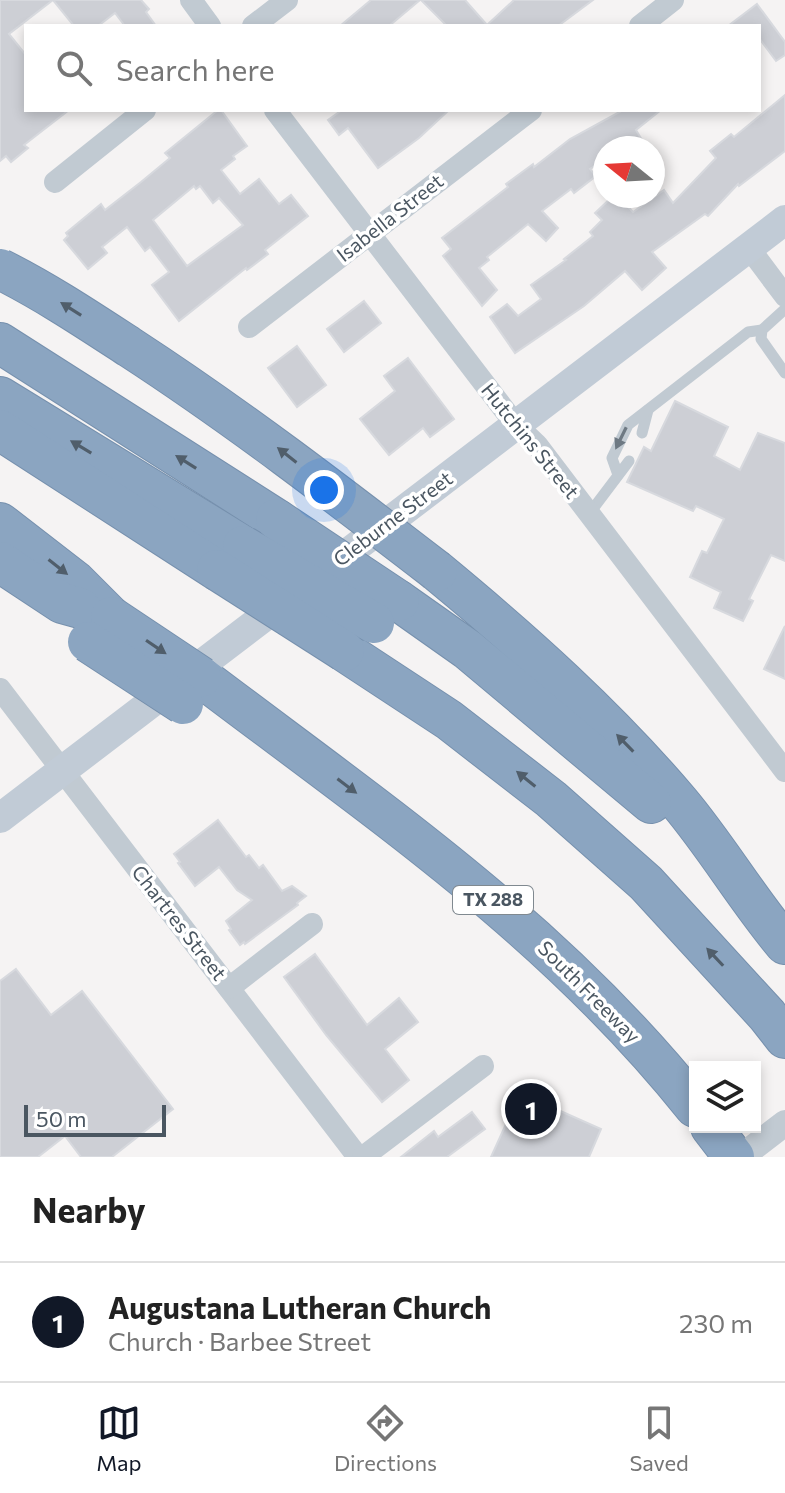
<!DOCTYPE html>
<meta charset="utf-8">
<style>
:root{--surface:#fff;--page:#f6f6f6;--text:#222;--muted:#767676;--line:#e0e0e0;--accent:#111827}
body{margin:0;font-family:Commissioner,sans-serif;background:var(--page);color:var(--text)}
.controls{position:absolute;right:24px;bottom:24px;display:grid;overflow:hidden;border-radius:0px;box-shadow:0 4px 12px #0003}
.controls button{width:72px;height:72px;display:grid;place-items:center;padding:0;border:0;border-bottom:2px solid var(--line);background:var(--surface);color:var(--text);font:40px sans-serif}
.compass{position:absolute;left:593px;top:136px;width:72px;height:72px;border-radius:50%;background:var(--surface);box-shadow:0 4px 12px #0003;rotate:288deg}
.scale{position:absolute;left:24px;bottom:20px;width:142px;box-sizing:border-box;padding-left:8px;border:4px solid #4a5661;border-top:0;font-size:22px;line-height:28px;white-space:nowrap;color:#4a5661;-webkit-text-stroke:6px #fff;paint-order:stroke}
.you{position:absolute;left:324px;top:490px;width:28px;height:28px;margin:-20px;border:6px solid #fff;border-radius:50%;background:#1a73e8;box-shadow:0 0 0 12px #1a73e833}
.badge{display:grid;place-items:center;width:52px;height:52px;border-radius:50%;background:var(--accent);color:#fff;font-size:26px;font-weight:700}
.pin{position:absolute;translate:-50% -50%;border:4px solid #fff;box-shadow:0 2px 8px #0006}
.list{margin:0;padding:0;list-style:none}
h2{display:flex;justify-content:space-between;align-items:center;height:104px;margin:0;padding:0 32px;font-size:34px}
h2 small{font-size:26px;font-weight:400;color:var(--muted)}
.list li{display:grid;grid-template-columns:52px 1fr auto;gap:24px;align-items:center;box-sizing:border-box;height:120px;padding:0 32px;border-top:2px solid var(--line)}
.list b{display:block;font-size:30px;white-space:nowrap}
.list p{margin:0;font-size:26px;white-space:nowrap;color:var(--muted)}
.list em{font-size:26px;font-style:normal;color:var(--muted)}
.icon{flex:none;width:44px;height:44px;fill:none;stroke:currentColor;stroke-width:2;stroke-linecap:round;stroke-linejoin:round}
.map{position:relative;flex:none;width:785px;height:1157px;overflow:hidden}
.search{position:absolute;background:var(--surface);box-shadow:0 4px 12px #0003;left:24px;right:24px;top:24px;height:88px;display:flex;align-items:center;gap:20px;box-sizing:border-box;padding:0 28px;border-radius:0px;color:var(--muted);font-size:30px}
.sheet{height:224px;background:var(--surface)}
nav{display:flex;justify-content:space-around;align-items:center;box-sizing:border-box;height:112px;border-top:2px solid var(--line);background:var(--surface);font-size:22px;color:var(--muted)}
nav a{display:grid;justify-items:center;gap:4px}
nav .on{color:var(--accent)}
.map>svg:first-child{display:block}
.building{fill:#cdcfd5;stroke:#d7d9de;stroke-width:2;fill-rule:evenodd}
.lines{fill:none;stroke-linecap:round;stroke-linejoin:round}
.motorway-casing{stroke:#7690ad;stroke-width:42}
.service{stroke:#c1cad2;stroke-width:11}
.minor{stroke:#c1cad2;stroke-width:22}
.tertiary{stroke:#c1cad2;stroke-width:26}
.secondary{stroke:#c1cbd6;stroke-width:30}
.motorway{stroke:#8ba5c1;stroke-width:40}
.motorway-bridge-casing{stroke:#7690ad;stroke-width:42;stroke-linecap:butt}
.motorway-bridge{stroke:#8ba5c1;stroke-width:40}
.oneway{fill:#505e6b}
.oneway2{fill:#6e7983}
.labels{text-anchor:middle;stroke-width:7;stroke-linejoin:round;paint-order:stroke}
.shield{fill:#fff;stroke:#808990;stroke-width:2}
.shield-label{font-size:18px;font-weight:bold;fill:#4a5661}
.street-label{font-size:20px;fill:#4a5661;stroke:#fff}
</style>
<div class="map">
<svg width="785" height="1157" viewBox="0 0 785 1157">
<rect width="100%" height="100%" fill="#f5f3f3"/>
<g class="building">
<polygon points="0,0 141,0 149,9 146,12 156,26 125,26 115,13 98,26 74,26 53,0 9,34 26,55 26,110 69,110 24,145 28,148 11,162 6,156 0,161"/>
<polygon points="371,0 420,0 389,26 340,26"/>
<polygon points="421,0 465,0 487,25 514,0 593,0 558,26 447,26"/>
<polygon points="757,4 785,42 785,55 776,61 759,38 759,26 728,26"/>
<polygon points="785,95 785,151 739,186 738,184 708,216 705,214 652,252 666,268 642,290 625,271 584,306 515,353 490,317 507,304 518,316 541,299 531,285 566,260 564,259 593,236 590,232 602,220 595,213 613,196 618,196 633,212 664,190 673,203 716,158 710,151 731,134 734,137"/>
<path d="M218,110H221L247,146L233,156L235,159L221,170L240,194L259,179L279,204L291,195L308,216L265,250L268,254L247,270L246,268L179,321L152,285L169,272L150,247L145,251L127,227L102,247L107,253L88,269L64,240L68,236L66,233L101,204L105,210L141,182L170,158L165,153ZM194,186L196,189L200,186L213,203L219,198L243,225L187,266L153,220Z"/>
<polygon points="342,110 449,110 419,138 378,168 348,128 339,135 328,120"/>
<polygon points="623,110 661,110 636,130 642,140 632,148 605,148 605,160 590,169 596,176 574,193 571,189 542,211 558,228 546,241 528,224 487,257 489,260 479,268 497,290 482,306 443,256 451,249 442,238 508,187 506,184 533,164 534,167 570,139"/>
<polygon points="364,301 381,323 344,352 327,329"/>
<polygon points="297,346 326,385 297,407 268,368"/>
<polygon points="408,358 454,419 430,437 423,428 389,455 360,419 395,391 384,376"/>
<polygon points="675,401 728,427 714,456 740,470 758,433 785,443 785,561 771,555 749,599 753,601 743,621 714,608 721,592 690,577 702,551 707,553 724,519 696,506 693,511 627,482 644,447 651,451"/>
<polygon points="785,626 785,679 764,669"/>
<polygon points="218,820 246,857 249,855 259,868 263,865 282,891 292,886 306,896 297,903 298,905 245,944 244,942 240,945 229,930 231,929 226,921 252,900 237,890 219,867 195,886 178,863 180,862 174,854"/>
<polygon points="315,954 367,1025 399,998 418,1022 385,1049 409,1080 382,1102 326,1035 284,977"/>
<polygon points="16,969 51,1015 82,991 173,1109 112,1157 81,1157 65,1136 38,1157 0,1157 0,981"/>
<polygon points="520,1093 601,1129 589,1157 491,1157"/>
<polygon points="472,1112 485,1129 447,1157 401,1157 434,1131 438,1137"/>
</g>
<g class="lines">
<defs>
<g id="motorway">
<polyline points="0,343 276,519"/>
<polyline points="0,397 243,546"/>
<polyline points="0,430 217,570"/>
<polyline points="0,523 75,581 111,617"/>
<polyline points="0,562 62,603 80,608"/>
<path d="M437,571C523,642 607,717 679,802C717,847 747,899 785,944"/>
<polyline points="399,601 467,649 651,803"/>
<polyline points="344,651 449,720 551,799 646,883 767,1015 785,1038"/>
<path d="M201,677C379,812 554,930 695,1107"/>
<polyline points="711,1127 734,1157"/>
</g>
</defs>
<use href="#motorway" class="motorway-casing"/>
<g class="service">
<polyline points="785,309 762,330 761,339 785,373"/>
<polyline points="642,433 648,410"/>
<polyline points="618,475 612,458 628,425 748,332 762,330"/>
<polyline points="589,514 629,461"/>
</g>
<g class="minor">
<polyline points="191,0 210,26"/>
<polyline points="253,26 287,0"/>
<polyline points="640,26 673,0"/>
<polyline points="275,110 516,425 537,445 785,771"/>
<polyline points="55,182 145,110"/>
<polyline points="749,248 785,296"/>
<polyline points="249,327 531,110"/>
<polyline points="0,689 358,1157"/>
<polyline points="229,988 312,924"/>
<polyline points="363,1157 483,1066"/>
</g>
<polyline class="tertiary" points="741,1157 785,1123"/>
<polyline class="secondary" points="0,818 785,220"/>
<use href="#motorway" class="motorway"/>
<defs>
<g id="motorway-bridge">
<path d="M0,269C46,292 88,320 131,348C237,417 337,494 437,571"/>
<polyline points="276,519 399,601"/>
<polyline points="243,546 374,623"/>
<polyline points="217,570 344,651"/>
<polyline points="111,617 201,677"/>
<polyline points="88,642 183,704"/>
</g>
</defs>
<use href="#motorway-bridge" class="motorway-bridge-casing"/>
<use href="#motorway-bridge" class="motorway-bridge"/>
</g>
<defs><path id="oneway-solid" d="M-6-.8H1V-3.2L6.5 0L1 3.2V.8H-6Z" transform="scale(2)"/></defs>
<g class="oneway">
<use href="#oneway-solid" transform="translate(71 309) rotate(-148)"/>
<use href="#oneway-solid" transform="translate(81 447) rotate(-149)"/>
<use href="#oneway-solid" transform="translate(287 455) rotate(-142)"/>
<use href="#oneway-solid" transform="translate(186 462) rotate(-148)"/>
<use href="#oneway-solid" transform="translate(58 567) rotate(38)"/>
<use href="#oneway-solid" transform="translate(156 647) rotate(34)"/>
<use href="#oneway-solid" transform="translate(625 743) rotate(-134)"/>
<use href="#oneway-solid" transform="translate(526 779) rotate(-141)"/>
<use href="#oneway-solid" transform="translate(347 786) rotate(37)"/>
<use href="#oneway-solid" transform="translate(715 957) rotate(-133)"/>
</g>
<use class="oneway2" href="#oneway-solid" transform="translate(621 438) rotate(116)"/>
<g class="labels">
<rect class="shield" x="453" y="886" width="80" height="28" rx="6"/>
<g class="shield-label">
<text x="493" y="906">TX 288</text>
</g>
<g class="street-label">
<text transform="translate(390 218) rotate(-38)" y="7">Isabella Street</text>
<text transform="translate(530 441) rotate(51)" y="7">Hutchins Street</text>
<text transform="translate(393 519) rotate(-37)" y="7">Cleburne Street</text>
<text transform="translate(179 923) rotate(52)" y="7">Chartres Street</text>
<text transform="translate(589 992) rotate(45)" y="7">South Freeway</text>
</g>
</g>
</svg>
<div class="controls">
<button><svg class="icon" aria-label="layers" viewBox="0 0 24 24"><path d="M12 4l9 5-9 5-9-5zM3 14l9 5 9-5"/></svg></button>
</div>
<svg class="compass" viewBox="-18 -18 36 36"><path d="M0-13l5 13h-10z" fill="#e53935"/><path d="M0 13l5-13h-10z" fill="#767676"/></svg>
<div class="scale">50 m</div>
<div class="you"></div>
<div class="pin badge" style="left:531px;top:1109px">1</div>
<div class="search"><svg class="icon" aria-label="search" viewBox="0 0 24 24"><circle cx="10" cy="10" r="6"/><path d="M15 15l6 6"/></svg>Search here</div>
</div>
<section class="sheet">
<h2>Nearby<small></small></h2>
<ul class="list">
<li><span class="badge">1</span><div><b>Augustana Lutheran Church</b><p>Church · Barbee Street</p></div><em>230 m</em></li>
</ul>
</section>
<nav>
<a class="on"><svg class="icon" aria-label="map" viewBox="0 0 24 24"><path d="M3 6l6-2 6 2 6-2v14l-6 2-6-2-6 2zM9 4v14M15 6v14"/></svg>Map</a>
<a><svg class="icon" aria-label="directions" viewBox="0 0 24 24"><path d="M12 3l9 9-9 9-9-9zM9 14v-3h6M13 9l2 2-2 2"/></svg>Directions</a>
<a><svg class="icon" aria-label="saved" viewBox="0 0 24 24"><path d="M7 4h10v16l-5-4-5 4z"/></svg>Saved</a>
</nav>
